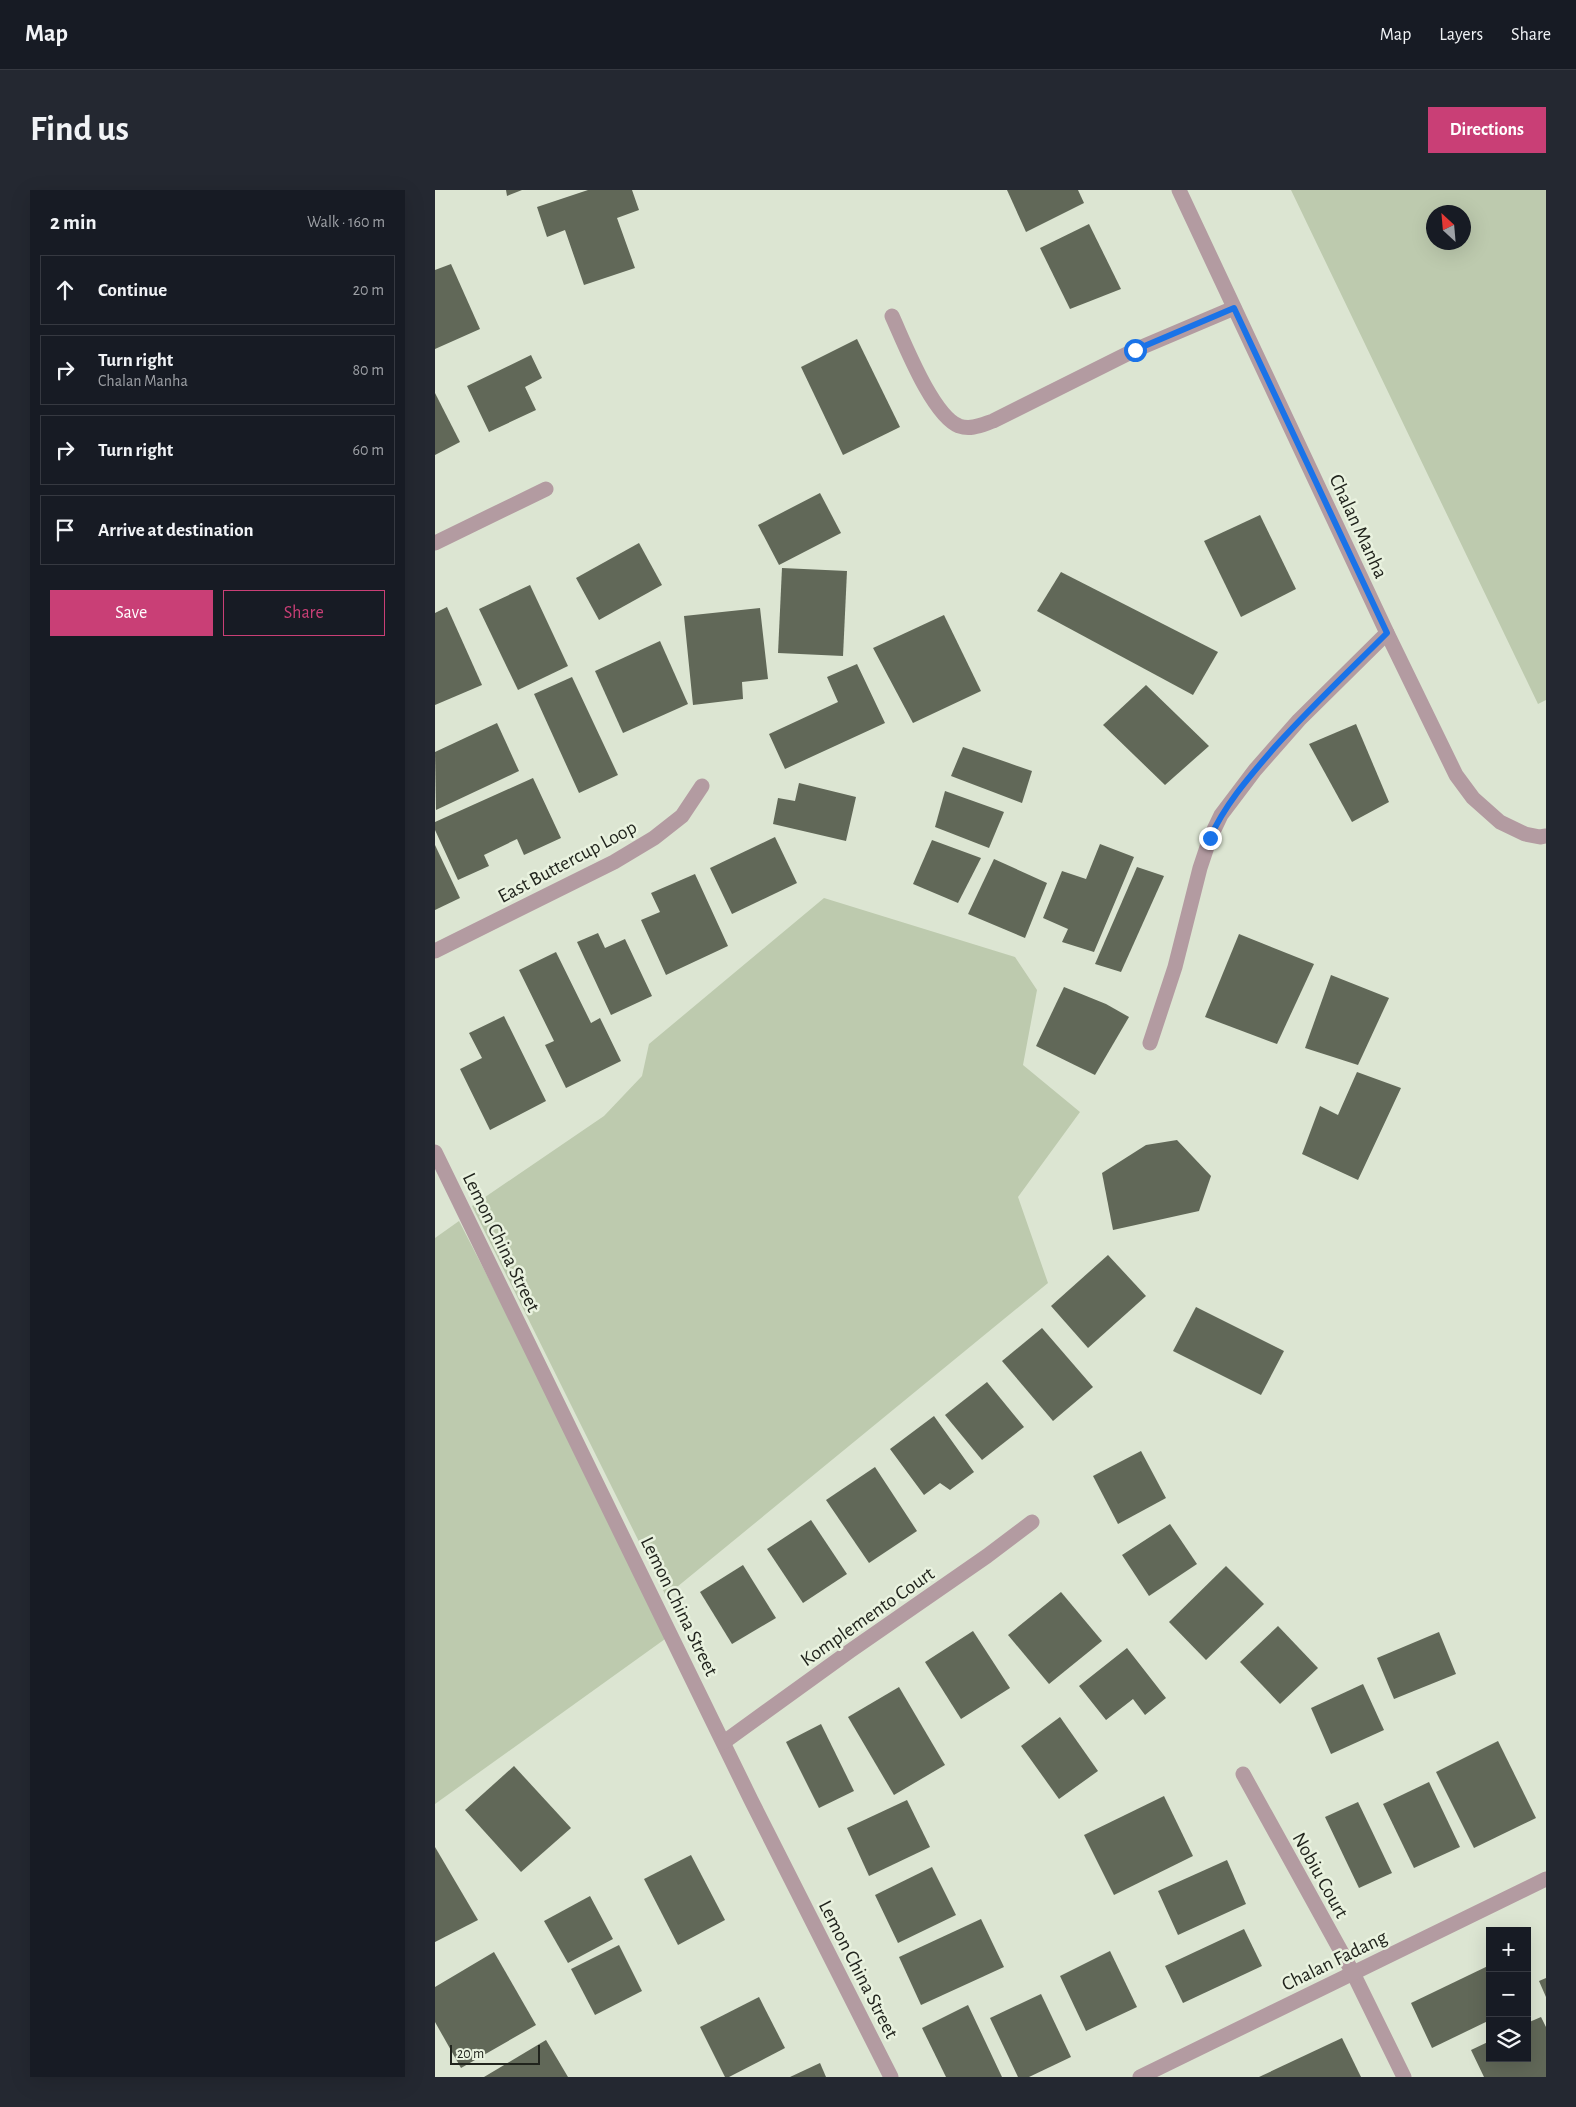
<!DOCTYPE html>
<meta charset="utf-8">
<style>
:root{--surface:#171b24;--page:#242831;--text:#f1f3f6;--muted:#9ea1a6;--line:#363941;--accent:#c93f76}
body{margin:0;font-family:"Alegreya Sans",sans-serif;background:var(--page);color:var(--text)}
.controls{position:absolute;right:15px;bottom:15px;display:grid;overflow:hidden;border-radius:0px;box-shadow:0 5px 20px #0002}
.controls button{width:45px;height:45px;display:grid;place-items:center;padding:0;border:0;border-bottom:1px solid var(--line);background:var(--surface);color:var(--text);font:25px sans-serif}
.compass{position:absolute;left:991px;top:15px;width:45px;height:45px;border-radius:50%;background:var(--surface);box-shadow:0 5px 20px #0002;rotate:334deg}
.scale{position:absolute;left:15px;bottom:12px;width:90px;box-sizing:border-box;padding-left:5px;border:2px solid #21241d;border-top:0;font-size:14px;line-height:18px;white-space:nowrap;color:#21241d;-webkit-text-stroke:4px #e9f2df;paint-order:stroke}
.stop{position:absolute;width:15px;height:15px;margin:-11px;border:4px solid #1a73e8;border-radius:50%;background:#fff}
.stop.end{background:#1a73e8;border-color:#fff;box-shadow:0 1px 5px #0008}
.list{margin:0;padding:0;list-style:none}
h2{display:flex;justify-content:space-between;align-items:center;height:65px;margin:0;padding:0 20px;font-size:21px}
h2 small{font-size:16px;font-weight:400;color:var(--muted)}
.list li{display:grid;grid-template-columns:32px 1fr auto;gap:15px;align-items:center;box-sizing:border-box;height:70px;margin:0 10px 10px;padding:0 10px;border:1px solid var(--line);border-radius:0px}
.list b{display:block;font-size:19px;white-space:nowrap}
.list p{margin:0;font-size:16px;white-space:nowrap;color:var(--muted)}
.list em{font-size:16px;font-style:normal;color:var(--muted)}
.actions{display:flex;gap:10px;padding:15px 20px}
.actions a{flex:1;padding:11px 0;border:1px solid var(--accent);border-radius:0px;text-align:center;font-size:18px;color:var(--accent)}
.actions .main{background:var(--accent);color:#fff}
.icon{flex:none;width:28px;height:28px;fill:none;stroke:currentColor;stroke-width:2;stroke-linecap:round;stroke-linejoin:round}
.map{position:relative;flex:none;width:1111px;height:1887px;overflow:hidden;border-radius:0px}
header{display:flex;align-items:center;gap:30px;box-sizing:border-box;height:70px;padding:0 25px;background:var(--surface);border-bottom:1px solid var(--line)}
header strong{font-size:24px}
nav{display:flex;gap:28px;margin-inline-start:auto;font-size:18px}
.intro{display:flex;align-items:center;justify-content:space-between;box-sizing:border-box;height:120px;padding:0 30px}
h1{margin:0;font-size:35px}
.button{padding:12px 22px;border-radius:0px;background:var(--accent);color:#fff;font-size:18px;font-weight:700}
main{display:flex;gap:30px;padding:0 30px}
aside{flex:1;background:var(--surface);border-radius:0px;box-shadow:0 5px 20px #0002}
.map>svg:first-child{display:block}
.green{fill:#bdcaae;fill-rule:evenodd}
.building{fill:#616858}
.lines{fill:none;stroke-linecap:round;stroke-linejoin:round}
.minor{stroke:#b39ba1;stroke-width:15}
.route{stroke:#1a73e8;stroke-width:6}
.labels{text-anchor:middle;stroke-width:5;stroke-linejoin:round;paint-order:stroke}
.street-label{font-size:20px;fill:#21241d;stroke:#e9f2df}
</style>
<header>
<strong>Map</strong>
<nav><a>Map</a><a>Layers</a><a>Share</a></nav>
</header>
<div class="intro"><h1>Find us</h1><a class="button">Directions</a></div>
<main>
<aside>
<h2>2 min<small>Walk · 160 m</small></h2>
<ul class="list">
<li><svg class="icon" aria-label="ahead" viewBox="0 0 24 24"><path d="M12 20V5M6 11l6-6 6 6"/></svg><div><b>Continue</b></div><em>20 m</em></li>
<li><svg class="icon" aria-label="right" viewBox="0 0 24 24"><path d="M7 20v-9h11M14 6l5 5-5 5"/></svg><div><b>Turn right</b><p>Chalan Manha</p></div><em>80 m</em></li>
<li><svg class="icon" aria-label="right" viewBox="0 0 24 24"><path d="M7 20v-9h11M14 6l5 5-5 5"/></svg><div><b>Turn right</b></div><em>60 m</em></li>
<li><svg class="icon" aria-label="arrive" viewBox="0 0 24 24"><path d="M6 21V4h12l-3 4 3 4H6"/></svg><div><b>Arrive at destination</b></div></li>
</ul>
<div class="actions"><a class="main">Save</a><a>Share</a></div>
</aside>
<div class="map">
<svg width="1111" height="1887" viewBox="0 0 1111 1887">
<rect width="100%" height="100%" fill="#dce5d2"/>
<g class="green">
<path d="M856,0H1111V510L1103,514ZM998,22H1028V52H998Z"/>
<polygon points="389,708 580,767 602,800 588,875 645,922 583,1007 613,1093 231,1406 37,1016 169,926 207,886 214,854"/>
<polygon points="24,1031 237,1444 0,1614 0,1048"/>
</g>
<g class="building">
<polygon points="71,0 87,0 72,6"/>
<polygon points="153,0 197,0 204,20 182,28 200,78 149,95 130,40 112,47 102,17"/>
<polygon points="572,0 643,0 649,13 591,42"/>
<polygon points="654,34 686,99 635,119 605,58"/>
<polygon points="16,74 45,139 0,159 0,80"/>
<polygon points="422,149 465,237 408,265 366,177"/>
<polygon points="96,165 107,188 90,197 101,220 54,242 32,196"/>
<polygon points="0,203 25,252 0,265"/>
<polygon points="385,303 406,343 344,375 323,335"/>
<polygon points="825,325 861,399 806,427 769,351"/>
<polygon points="204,353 227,395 164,430 141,388"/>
<polygon points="347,378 412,381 408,466 343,463"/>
<polygon points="626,382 783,462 758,505 602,421"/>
<polygon points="95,395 133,476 83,500 44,419"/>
<polygon points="12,417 47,495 0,515 0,423"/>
<polygon points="325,418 333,489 307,492 308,509 258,515 249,426"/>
<polygon points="509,425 546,501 478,533 438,458"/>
<polygon points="225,451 253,514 188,543 160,481"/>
<polygon points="422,474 450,533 350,579 334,544 403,512 392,487"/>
<polygon points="137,487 183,585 144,603 99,504"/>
<polygon points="711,495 774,556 730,595 668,535"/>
<polygon points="62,533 84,581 1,620 0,562"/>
<polygon points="921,534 954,612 917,632 874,554"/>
<polygon points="528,557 597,581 587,613 516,586"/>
<polygon points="98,588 126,648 89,665 82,649 49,665 54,676 23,690 0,640 0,632"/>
<polygon points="364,593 421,607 411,651 338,634 343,608 360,611"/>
<polygon points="510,601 569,622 554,658 500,637"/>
<polygon points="340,647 362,693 297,724 275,678"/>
<polygon points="497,650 546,668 523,713 478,694"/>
<polygon points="665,654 699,667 659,762 627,752 633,739 608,728 627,681 651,689"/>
<polygon points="0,655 25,708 0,720"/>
<polygon points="559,669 612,693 590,748 533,724"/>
<polygon points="702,677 729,686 686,782 660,774"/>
<polygon points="260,684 293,756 231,785 206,730 225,722 216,703"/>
<polygon points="163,743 170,758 190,749 217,806 176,825 142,752"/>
<polygon points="804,744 879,774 842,854 770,827"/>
<polygon points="121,762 156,833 165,828 186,871 131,898 110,855 119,851 84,780"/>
<polygon points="896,785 954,808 923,875 870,858"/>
<polygon points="629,797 671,814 694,827 660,885 601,856"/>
<polygon points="69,826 111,911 55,940 25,879 47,868 34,843"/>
<polygon points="922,882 966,898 923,990 867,964 885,916 903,925"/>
<polygon points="742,950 776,986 764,1021 678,1040 667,983 711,955"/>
<polygon points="673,1065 711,1106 653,1158 616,1116"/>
<polygon points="761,1117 849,1161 826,1205 738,1161"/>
<polygon points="607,1138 658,1197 618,1231 567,1171"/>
<polygon points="552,1192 589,1237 547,1270 510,1225"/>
<polygon points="499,1226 539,1282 515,1300 505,1293 489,1305 455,1259"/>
<polygon points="706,1261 731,1308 683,1334 658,1286"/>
<polygon points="440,1277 482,1341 434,1373 391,1310"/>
<polygon points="376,1330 412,1384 368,1413 332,1359"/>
<polygon points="735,1334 762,1374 714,1406 687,1365"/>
<polygon points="308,1375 341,1428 297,1454 265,1402"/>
<polygon points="791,1376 829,1414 771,1470 734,1432"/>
<polygon points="626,1402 667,1451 614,1494 573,1445"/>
<polygon points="843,1436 883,1478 845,1514 805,1472"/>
<polygon points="538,1441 575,1498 526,1529 490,1472"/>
<polygon points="1004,1442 1021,1484 959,1509 942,1468"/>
<polygon points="692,1458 731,1508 710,1525 698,1509 671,1530 644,1496"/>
<polygon points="928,1494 949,1540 896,1564 876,1518"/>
<polygon points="464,1497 510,1575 459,1605 413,1527"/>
<polygon points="625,1527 663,1581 624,1609 586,1556"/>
<polygon points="386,1534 419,1601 384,1618 351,1552"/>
<polygon points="1063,1551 1101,1628 1039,1658 1001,1582"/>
<polygon points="79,1576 136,1638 86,1682 30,1620"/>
<polygon points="994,1592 1025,1657 979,1678 948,1614"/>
<polygon points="729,1606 758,1666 679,1705 649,1645"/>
<polygon points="472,1610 495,1657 434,1686 412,1638"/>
<polygon points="923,1612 957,1683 924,1698 890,1627"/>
<polygon points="0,1657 43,1730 0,1752"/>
<polygon points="256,1665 290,1730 243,1755 209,1689"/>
<polygon points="792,1670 811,1714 743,1745 723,1701"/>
<polygon points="497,1677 521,1725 463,1753 440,1705"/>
<polygon points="155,1706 178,1749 133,1773 109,1731"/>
<polygon points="546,1729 569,1777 486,1815 464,1767"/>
<polygon points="809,1739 827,1776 748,1813 730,1776"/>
<polygon points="184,1755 207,1801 160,1825 136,1779"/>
<polygon points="675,1761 702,1817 651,1841 625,1786"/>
<polygon points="59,1762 101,1835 26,1878 0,1832 0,1797"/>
<polygon points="1055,1775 1055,1830 997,1858 976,1813"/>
<polygon points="1111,1788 1111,1807 1104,1791"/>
<polygon points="606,1804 636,1867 594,1887 583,1887 555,1828"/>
<polygon points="324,1807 350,1858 294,1887 290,1887 265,1837"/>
<polygon points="533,1815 567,1887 511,1887 487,1838"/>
<polygon points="1106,1827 1111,1837 1111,1887 1049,1887 1036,1860 1055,1851 1055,1868 1092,1868 1092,1833"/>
<polygon points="907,1848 926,1887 824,1887"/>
<polygon points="111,1850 133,1887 49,1887"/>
<polygon points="385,1873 391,1887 355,1887"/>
</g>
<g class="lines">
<g class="minor">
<polyline points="744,0 952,443 1021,585 1038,608 1065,632 1090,644 1105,647 1111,646"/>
<path d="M457,126C469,152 497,225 524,236C536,240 546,235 558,231L700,160L799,118"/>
<polyline points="0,353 111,299"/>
<polyline points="0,761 179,672 219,648 247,626 267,596"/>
<polyline points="715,853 740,777 765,678 775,648 786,625 820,580 864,530 952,443"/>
<polyline points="0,962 316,1610 456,1887"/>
<polyline points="289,1552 415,1461 552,1366 597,1332"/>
<polyline points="808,1584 918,1783 969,1887"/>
<polyline points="705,1887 1111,1689"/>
</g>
</g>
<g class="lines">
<path class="route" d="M700,160L799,118L952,443C914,481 875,518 839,558C815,586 790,614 775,648"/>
</g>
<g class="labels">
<g class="street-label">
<text transform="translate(924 336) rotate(65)" y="7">Chalan Manha</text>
<text transform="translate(132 671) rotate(-28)" y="7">East Buttercup Loop</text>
<text transform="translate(67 1052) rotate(64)" y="7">Lemon China Street</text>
<text transform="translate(245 1416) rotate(64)" y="7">Lemon China Street</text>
<text transform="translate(432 1426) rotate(-35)" y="7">Komplemento Court</text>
<text transform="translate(886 1685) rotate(61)" y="7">Nobiu Court</text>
<text transform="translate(899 1770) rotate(-26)" y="7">Chalan Fadang</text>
<text transform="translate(424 1779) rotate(63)" y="7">Lemon China Street</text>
</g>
</g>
</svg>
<div class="controls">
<button>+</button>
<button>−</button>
<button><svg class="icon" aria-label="layers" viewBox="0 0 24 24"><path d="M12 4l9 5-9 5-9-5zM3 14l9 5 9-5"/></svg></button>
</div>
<svg class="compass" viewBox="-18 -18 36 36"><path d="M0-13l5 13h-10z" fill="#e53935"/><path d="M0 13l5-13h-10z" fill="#9ea1a6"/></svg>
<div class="scale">20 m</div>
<div class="stop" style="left:700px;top:160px"></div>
<div class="stop end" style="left:775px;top:648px"></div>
</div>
</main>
